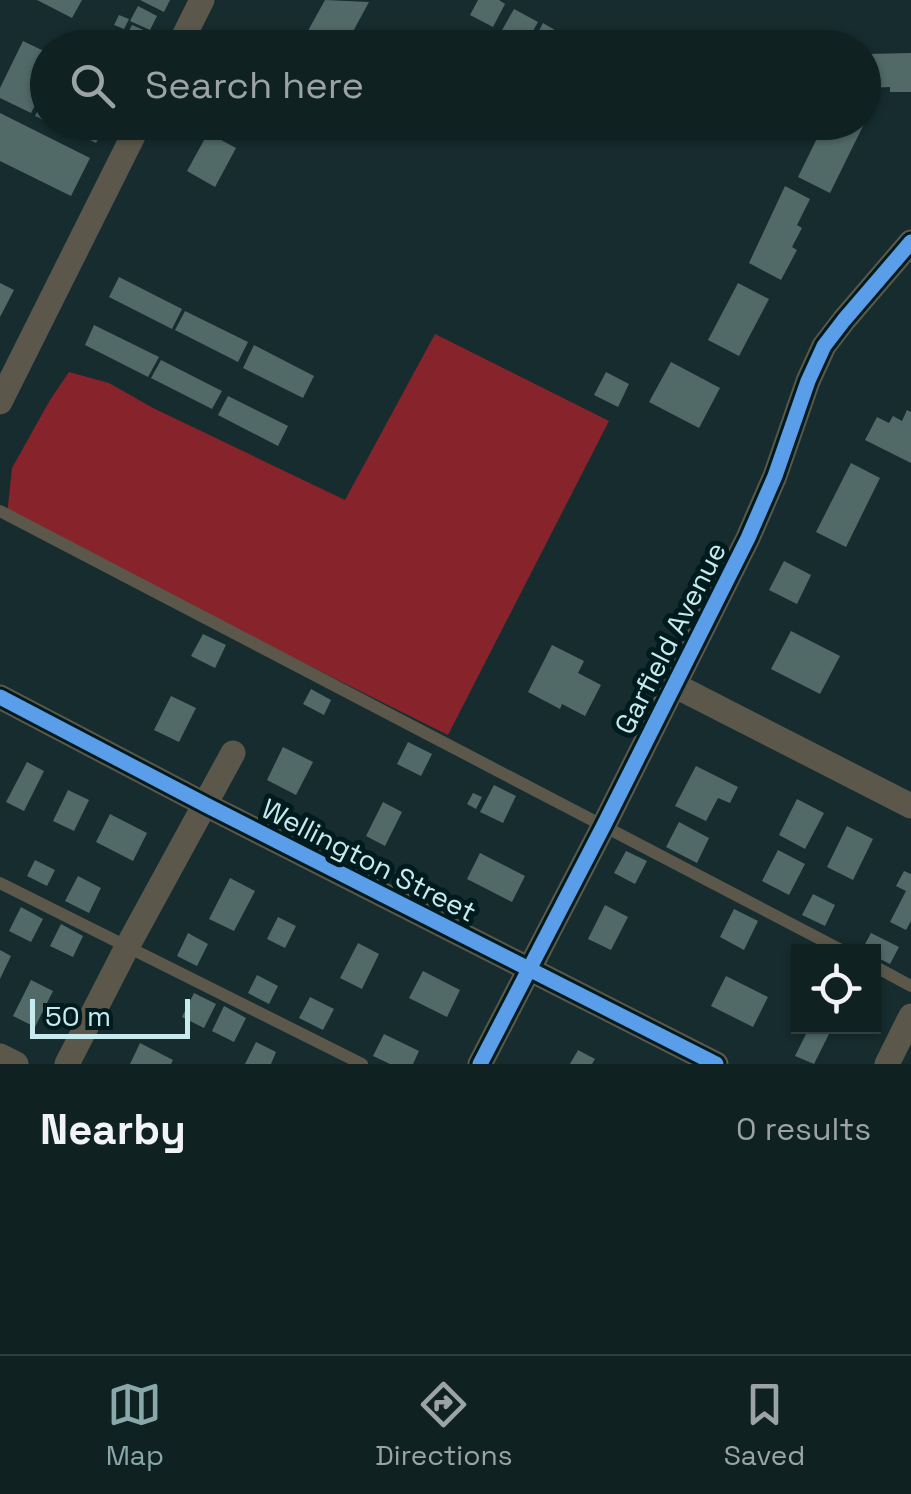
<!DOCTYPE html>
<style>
:root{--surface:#102122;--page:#19292a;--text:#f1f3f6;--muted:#9ca3a5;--line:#303e40;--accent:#88a8aa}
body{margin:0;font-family:"Space Grotesk",sans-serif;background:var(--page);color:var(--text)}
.controls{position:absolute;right:30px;bottom:30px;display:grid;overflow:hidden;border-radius:0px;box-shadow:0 2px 8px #0004}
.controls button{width:90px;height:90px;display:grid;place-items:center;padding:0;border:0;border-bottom:2px solid var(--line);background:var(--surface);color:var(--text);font:50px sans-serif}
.scale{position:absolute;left:30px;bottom:25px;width:160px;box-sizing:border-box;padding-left:10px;border:5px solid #c6eaed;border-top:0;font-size:28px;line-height:35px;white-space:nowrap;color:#c6eaed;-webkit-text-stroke:8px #001b1e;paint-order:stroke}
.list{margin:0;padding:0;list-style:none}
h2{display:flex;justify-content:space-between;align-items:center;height:130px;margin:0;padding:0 40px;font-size:42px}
h2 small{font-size:32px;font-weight:400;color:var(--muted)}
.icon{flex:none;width:55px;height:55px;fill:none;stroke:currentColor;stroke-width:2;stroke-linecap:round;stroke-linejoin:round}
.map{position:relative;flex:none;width:911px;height:1064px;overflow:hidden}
.search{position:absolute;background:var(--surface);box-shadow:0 2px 8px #0004;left:30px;right:30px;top:30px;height:110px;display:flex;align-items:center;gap:25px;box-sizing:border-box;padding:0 35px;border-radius:55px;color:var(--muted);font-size:38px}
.sheet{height:290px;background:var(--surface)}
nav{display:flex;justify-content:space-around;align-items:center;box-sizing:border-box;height:140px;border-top:2px solid var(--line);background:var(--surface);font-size:28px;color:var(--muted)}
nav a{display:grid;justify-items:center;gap:5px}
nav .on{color:var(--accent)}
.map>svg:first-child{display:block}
.forest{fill:#87242b}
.building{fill:#516a68}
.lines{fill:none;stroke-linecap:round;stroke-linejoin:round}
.service{stroke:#5b584b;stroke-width:12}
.minor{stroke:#5b584b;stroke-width:25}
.cycleway-casing{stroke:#001b1e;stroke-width:21}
.cycleway{stroke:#5a9eea;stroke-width:15}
.labels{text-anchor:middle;stroke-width:10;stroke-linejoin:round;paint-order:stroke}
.street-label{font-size:28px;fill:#c6eaed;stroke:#001b1e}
</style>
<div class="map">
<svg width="911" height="1064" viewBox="0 0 911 1064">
<rect width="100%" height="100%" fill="#162c2e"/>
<polygon class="forest" points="435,334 609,421 448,735 7,515 12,468 50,400 69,372 109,383 153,408 345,500"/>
<g class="building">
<polygon points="37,0 82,0 72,18"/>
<polygon points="140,0 170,0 164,12"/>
<polygon points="325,0 369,2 344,48 321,48 304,38"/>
<polygon points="478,0 499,0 505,4 493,27 470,15"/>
<polygon points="138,6 157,16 150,30 130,21"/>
<polygon points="514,9 538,22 525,45 501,32"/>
<polygon points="119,15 129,19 124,29 114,25"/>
<polygon points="543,23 560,33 552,48 531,46"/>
<polygon points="132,25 148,32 143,43 127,35"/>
<polygon points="23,41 48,53 48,80 31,113 0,98 0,88"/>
<polygon points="911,53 911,92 890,92 890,87 867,88 866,54"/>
<polygon points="48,90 48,122 35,116"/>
<polygon points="0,113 90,158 71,196 0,161"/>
<polygon points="78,122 106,122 96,143 74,132"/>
<polygon points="825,122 865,122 830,193 798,177"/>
<polygon points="208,133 236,148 215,187 187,171"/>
<polygon points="785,186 810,199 797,225 802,228 792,247 797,250 781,280 749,263"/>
<polygon points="119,277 182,309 172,329 109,297"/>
<polygon points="0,283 14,290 0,317"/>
<polygon points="738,283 769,299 739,356 708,340"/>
<polygon points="185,311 248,342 238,362 175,330"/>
<polygon points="94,325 159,357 148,377 85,345"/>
<polygon points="254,345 314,376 303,398 243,368"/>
<polygon points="161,360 222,391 212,409 151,378"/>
<polygon points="671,362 720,388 699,428 649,402"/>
<polygon points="606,372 629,384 618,407 594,395"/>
<polygon points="228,396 288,426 278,446 218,415"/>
<polygon points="907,410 911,412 911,463 865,440 877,417 889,423 893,416 902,421"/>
<polygon points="851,463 880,478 846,547 816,532"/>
<polygon points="784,561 811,575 797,604 769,590"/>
<polygon points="791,631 840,656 820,694 771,669"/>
<polygon points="203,634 226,645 215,668 191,656"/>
<polygon points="552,645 584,661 578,673 601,685 585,716 562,704 560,709 528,692"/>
<polygon points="311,689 331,700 324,715 303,704"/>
<polygon points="171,696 196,708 179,742 154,730"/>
<polygon points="408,742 432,754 421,776 397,764"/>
<polygon points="283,747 313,762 296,795 267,780"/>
<polygon points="27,762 44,771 24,811 6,802"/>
<polygon points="696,766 738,787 730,803 718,798 706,821 675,806"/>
<polygon points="494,785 516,796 503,823 480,812"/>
<polygon points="68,790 89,800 74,831 53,821"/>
<polygon points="473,793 482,797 476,809 467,804"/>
<polygon points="797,799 824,813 805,849 779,835"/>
<polygon points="383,802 402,812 385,846 366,836"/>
<polygon points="110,814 147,833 133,861 96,842"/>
<polygon points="679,822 709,838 697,863 666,847"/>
<polygon points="847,826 873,839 853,880 827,867"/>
<polygon points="778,850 805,864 789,895 762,881"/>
<polygon points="626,851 647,861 635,884 614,873"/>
<polygon points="480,853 525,876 512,902 467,879"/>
<polygon points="35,860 55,870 47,886 27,876"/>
<polygon points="904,871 911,874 911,921 906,930 890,922 906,891 896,886"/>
<polygon points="78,876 101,888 89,913 65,901"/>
<polygon points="230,878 255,891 234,931 209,919"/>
<polygon points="813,894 835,905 825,926 802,915"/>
<polygon points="605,905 628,917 611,950 588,939"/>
<polygon points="21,907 43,919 31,942 9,931"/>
<polygon points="734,909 758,921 744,950 720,937"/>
<polygon points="278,917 296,926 285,948 267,939"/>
<polygon points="61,924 83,936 73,957 50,946"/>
<polygon points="188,933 208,944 197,966 177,956"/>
<polygon points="871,933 899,947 890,964 874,956 874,952 862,950"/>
<polygon points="358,943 379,954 362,989 340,978"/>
<polygon points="0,950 11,956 0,979"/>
<polygon points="423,971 460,990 447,1017 409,998"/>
<polygon points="257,975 278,986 269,1004 248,993"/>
<polygon points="726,976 768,997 753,1027 711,1006"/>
<polygon points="31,980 53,991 35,1027 13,1016"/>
<polygon points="194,993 216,1004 204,1028 182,1017"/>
<polygon points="310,997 334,1009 323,1030 299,1018"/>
<polygon points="224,1006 246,1018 234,1042 212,1031"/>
<polygon points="810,1026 833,1026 814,1064 795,1056"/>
<polygon points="384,1034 419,1051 413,1064 390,1064 373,1056"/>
<polygon points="256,1042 276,1052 271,1064 245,1064"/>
<polygon points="140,1043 173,1060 171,1064 130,1064"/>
<polygon points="578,1050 595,1059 592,1064 570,1064"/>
</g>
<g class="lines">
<g class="service">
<polyline points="0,511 845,952"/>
<polyline points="0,883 362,1064"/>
<polyline points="874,966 911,986"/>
</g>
<g class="minor">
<polyline points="178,48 202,0"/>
<polyline points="0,402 140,122"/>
<polyline points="674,685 911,806"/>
<polyline points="0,697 206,805 716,1064"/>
<polyline points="0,1056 16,1064"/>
<polyline points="67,1064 127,947 233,753"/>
<polyline points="480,1064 604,825 748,538 775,476 808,381 824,346 844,320 911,242"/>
<polyline points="887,1064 911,1016"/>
</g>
<defs>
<g id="cycleway">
<polyline points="0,697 206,805 716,1064"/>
<polyline points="480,1064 604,825 748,538 775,476 808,381 824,346 844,320 911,242"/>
</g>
</defs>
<use href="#cycleway" class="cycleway-casing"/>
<use href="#cycleway" class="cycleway"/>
</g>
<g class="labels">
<g class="street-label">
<text transform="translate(670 638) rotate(-63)" y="10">Garfield Avenue</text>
<text transform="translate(369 860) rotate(27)" y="10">Wellington Street</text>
</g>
</g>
</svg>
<div class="controls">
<button><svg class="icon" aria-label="locate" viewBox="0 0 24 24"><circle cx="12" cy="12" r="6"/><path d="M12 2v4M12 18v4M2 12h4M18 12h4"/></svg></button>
</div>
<div class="scale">50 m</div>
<div class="search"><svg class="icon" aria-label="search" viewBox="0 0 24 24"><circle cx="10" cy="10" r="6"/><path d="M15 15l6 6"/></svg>Search here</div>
</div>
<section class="sheet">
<h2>Nearby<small>0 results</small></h2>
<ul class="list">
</ul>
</section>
<nav>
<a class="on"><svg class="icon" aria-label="map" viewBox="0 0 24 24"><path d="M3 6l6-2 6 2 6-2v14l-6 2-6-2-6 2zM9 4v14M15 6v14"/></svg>Map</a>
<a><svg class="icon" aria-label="directions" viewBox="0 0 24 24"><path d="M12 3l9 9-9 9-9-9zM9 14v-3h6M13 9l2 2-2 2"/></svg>Directions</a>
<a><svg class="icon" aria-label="saved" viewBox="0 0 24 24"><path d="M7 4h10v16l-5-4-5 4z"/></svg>Saved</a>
</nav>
